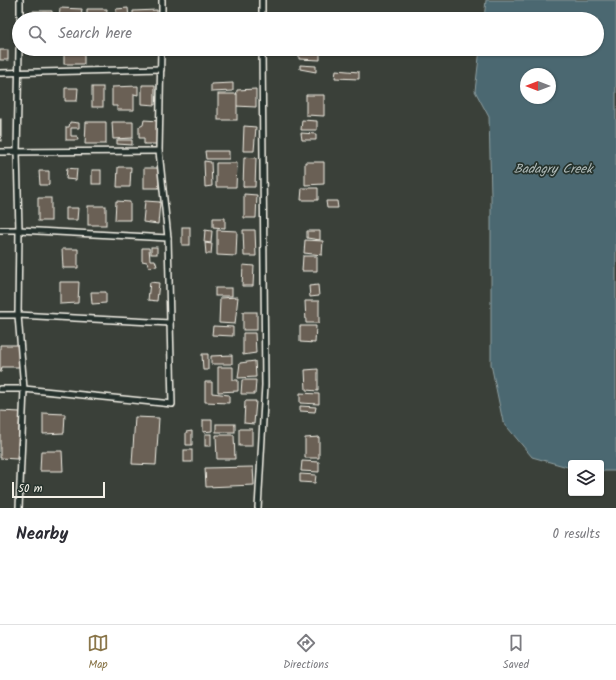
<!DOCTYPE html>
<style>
:root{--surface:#fff;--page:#f2f2f3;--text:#2b2b33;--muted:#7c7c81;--line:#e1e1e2;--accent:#8a764a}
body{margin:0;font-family:Kalam,sans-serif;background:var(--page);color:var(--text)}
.controls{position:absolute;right:12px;bottom:12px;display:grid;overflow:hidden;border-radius:4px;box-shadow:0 1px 3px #0004}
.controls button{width:36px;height:36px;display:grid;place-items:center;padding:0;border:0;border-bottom:1px solid var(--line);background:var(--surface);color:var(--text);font:20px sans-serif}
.compass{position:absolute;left:520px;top:68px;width:36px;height:36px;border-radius:50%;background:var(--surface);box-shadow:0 1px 3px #0004;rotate:270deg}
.scale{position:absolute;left:12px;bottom:10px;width:93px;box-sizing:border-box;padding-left:4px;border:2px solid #f4f1e8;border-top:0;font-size:11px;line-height:14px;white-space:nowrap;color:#f4f1e8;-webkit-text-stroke:3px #26332d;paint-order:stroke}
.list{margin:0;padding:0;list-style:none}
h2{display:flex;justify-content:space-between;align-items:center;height:52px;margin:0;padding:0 16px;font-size:17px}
h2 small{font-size:13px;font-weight:400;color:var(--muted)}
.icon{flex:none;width:22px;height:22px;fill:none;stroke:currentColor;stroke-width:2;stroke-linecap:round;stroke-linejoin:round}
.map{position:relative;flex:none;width:616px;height:508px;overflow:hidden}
.search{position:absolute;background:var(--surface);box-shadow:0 1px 3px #0004;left:12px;right:12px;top:12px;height:44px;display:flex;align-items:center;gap:10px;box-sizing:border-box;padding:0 14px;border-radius:22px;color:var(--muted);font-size:15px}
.sheet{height:116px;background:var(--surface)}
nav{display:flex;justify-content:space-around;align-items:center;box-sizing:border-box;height:56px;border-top:1px solid var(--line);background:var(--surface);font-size:11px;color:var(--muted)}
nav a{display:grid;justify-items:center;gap:2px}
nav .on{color:var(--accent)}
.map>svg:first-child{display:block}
.water{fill:#4b6871;stroke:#8f9fa1;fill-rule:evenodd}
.building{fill:#6a6055;stroke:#f4f1e8}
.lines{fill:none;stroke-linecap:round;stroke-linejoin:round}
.lane-casing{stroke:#f4f1e8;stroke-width:8}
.lane{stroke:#26332d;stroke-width:5}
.labels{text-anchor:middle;stroke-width:3.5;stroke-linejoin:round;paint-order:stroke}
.water-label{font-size:13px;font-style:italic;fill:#b0bab8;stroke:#26332d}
</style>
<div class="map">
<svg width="616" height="508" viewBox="0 0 616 508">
<rect width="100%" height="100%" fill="#3a4039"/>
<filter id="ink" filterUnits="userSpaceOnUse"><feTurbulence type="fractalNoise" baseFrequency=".025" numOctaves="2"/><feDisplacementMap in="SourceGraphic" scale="8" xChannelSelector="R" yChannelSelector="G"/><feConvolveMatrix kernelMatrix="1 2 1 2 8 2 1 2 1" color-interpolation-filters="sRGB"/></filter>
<g filter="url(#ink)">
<path class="water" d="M486,0H616V471H601V463H571V468L532,457L503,422L491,364V196L489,117L475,91L480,49H597V19H484ZM526,74H550V98H526Z"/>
<g class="building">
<polygon points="60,8 82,9 81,19 59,19"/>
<polygon points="128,8 129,19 116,19 116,9"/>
<polygon points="87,9 107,9 106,19 87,19"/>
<polygon points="157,10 157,19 133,19 133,11"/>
<polygon points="33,11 52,11 52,19 34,19"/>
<polygon points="212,15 232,16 232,19 212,19"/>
<rect x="64" y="49" width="20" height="15"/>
<rect x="215" y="49" width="23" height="3"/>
<rect x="0" y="50" width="8" height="10"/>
<polygon points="299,51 320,52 320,60 299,59"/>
<polygon points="300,65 316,66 316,72 300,69"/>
<polygon points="336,70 359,72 359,79 335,78"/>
<polygon points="233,83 233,91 211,92 211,84"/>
<polygon points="142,85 155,85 155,105 142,104"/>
<polygon points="138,86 138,95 134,94 134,110 117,110 117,106 112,106 112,87"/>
<rect x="92" y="87" width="11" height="20"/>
<polygon points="65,88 78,88 77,101 65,101"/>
<polygon points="256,89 256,107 235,106 237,90"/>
<rect x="218" y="94" width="19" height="26"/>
<polygon points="306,95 324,95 324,116 306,115"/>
<rect x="0" y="119" width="1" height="22"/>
<polygon points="144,120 159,121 159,144 144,144 144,138 139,138 139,127 143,125"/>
<polygon points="302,120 317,121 317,130 301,130"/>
<polygon points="70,122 79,123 79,128 71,128 71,136 77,136 78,140 66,140 66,127 69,127"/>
<polygon points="86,122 106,122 106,144 85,144"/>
<polygon points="112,122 133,122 133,138 113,139"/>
<polygon points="244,126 256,127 254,151 243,151"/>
<polygon points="301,133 316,134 316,140 302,140"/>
<polygon points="117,140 132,140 132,145 117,144"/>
<polygon points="205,151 229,151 229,159 206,159"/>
<polygon points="244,157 256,158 255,187 243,187"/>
<polygon points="204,161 211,162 212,186 205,187"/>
<polygon points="305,162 324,162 324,184 305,185"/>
<polygon points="216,163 237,163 236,187 216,187"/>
<polygon points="118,167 131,167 130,187 117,187"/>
<polygon points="67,168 77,169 76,180 66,179"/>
<rect x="144" y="168" width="15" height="20"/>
<rect x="92" y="170" width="9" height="14"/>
<polygon points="39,171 49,171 49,185 40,185"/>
<polygon points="302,188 318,188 318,200 301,200"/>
<polygon points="244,194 257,195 256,218 244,218"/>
<rect x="38" y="198" width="13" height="23"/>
<polygon points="116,201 130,202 130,220 115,220"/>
<polygon points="145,201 160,202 158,224 143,222"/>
<polygon points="326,201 337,201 338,208 327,208"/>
<rect x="88" y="206" width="18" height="19"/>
<polygon points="66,208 78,208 77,220 66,220"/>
<polygon points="213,218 225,218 225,228 213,227"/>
<rect x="182" y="227" width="8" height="18"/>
<polygon points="205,230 212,231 211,243 204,242"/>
<polygon points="217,230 237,231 236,256 217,255"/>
<polygon points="243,230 255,230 256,256 244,256"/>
<polygon points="307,231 320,231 320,240 307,238"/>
<polygon points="305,240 323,241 322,255 304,253"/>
<polygon points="205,243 212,244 211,254 206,254"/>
<rect x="151" y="247" width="6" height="7"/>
<polygon points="142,248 149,248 150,260 155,260 157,266 149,267 147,262 142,261"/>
<polygon points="62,249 78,249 78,268 63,268"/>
<polygon points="303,256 317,256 317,271 302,271"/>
<polygon points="243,265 254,266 253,286 242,286"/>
<polygon points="60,282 79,282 78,303 60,304"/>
<polygon points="150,282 159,283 157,301 148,300"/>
<polygon points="318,285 319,296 310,297 309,286"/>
<rect x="215" y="288" width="17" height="8"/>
<polygon points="91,292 106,292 106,303 92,304"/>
<polygon points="238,297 235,324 219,323 220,298"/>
<polygon points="305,301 319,301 319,323 306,323"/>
<rect x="243" y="312" width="14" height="18"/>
<polygon points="213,326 233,327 233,336 212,335"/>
<polygon points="300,326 316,326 315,343 300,342"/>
<polygon points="243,333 255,333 256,353 243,355"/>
<polygon points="0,345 20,345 19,367 2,367 1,372 0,372"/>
<polygon points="202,354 208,354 208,370 203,370"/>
<polygon points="232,355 232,364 211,364 211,356"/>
<polygon points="255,361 256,377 238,378 240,363"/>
<polygon points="218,367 233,367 233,380 238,380 238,391 218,392"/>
<polygon points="318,369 318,391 306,390 305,370"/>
<polygon points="242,380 256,380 255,394 241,394"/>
<polygon points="205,382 212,382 212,393 229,395 229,403 205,402"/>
<polygon points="300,393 319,394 319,404 300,403"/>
<polygon points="245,401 256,401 254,424 244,423"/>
<polygon points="300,406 316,407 315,412 300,411"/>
<polygon points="0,411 20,412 17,459 0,458"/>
<polygon points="43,413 65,414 64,433 43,434"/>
<polygon points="135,417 159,418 156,465 132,464"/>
<polygon points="203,420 212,420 212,431 203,432"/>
<rect x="216" y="424" width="19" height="8"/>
<rect x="239" y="429" width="13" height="17"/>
<polygon points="192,431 192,445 186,445 186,432"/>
<rect x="205" y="434" width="6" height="12"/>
<polygon points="216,435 234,435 235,459 217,459"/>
<polygon points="319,437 319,458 305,458 305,438"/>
<rect x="184" y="450" width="8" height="12"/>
<polygon points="41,451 62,451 63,471 40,471"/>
<polygon points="302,461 319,462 319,472 301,471"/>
<polygon points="253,467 254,485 206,487 205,468"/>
<polygon points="300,474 316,475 315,483 300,482"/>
</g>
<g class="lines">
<defs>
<g id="lane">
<polyline points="262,0 262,19"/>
<polyline points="20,19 20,0"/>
<polyline points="162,19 162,0"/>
<polyline points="0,73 161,69"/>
<polyline points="0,152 159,151"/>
<polyline points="0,230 19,230 168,238"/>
<polyline points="0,315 18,315 170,323"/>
<polyline points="0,389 24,389 172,404 168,238 159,151 161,49"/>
<polyline points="19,508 24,389 18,315 19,230 17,152 19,49"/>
<polyline points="258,508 265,385 262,49"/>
</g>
</defs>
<use href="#lane" class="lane-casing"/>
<use href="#lane" class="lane"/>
</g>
</g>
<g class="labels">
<g class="water-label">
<text x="553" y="173">Badagry Creek</text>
</g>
</g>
</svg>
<div class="controls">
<button><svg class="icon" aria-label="layers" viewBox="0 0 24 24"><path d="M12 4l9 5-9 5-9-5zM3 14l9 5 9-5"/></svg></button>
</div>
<svg class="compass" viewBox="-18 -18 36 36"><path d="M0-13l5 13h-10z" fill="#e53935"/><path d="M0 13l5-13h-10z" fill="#7c7c81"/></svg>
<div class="scale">50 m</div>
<div class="search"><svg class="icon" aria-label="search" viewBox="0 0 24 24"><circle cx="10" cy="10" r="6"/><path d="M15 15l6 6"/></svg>Search here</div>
</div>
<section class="sheet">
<h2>Nearby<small>0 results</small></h2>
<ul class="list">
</ul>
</section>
<nav>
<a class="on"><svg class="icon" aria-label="map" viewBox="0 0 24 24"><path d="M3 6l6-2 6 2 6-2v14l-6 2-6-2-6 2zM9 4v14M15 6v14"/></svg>Map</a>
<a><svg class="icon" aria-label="directions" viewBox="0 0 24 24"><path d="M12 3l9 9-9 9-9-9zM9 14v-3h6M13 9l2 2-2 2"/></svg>Directions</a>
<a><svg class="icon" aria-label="saved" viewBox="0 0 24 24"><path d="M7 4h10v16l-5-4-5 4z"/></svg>Saved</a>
</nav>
